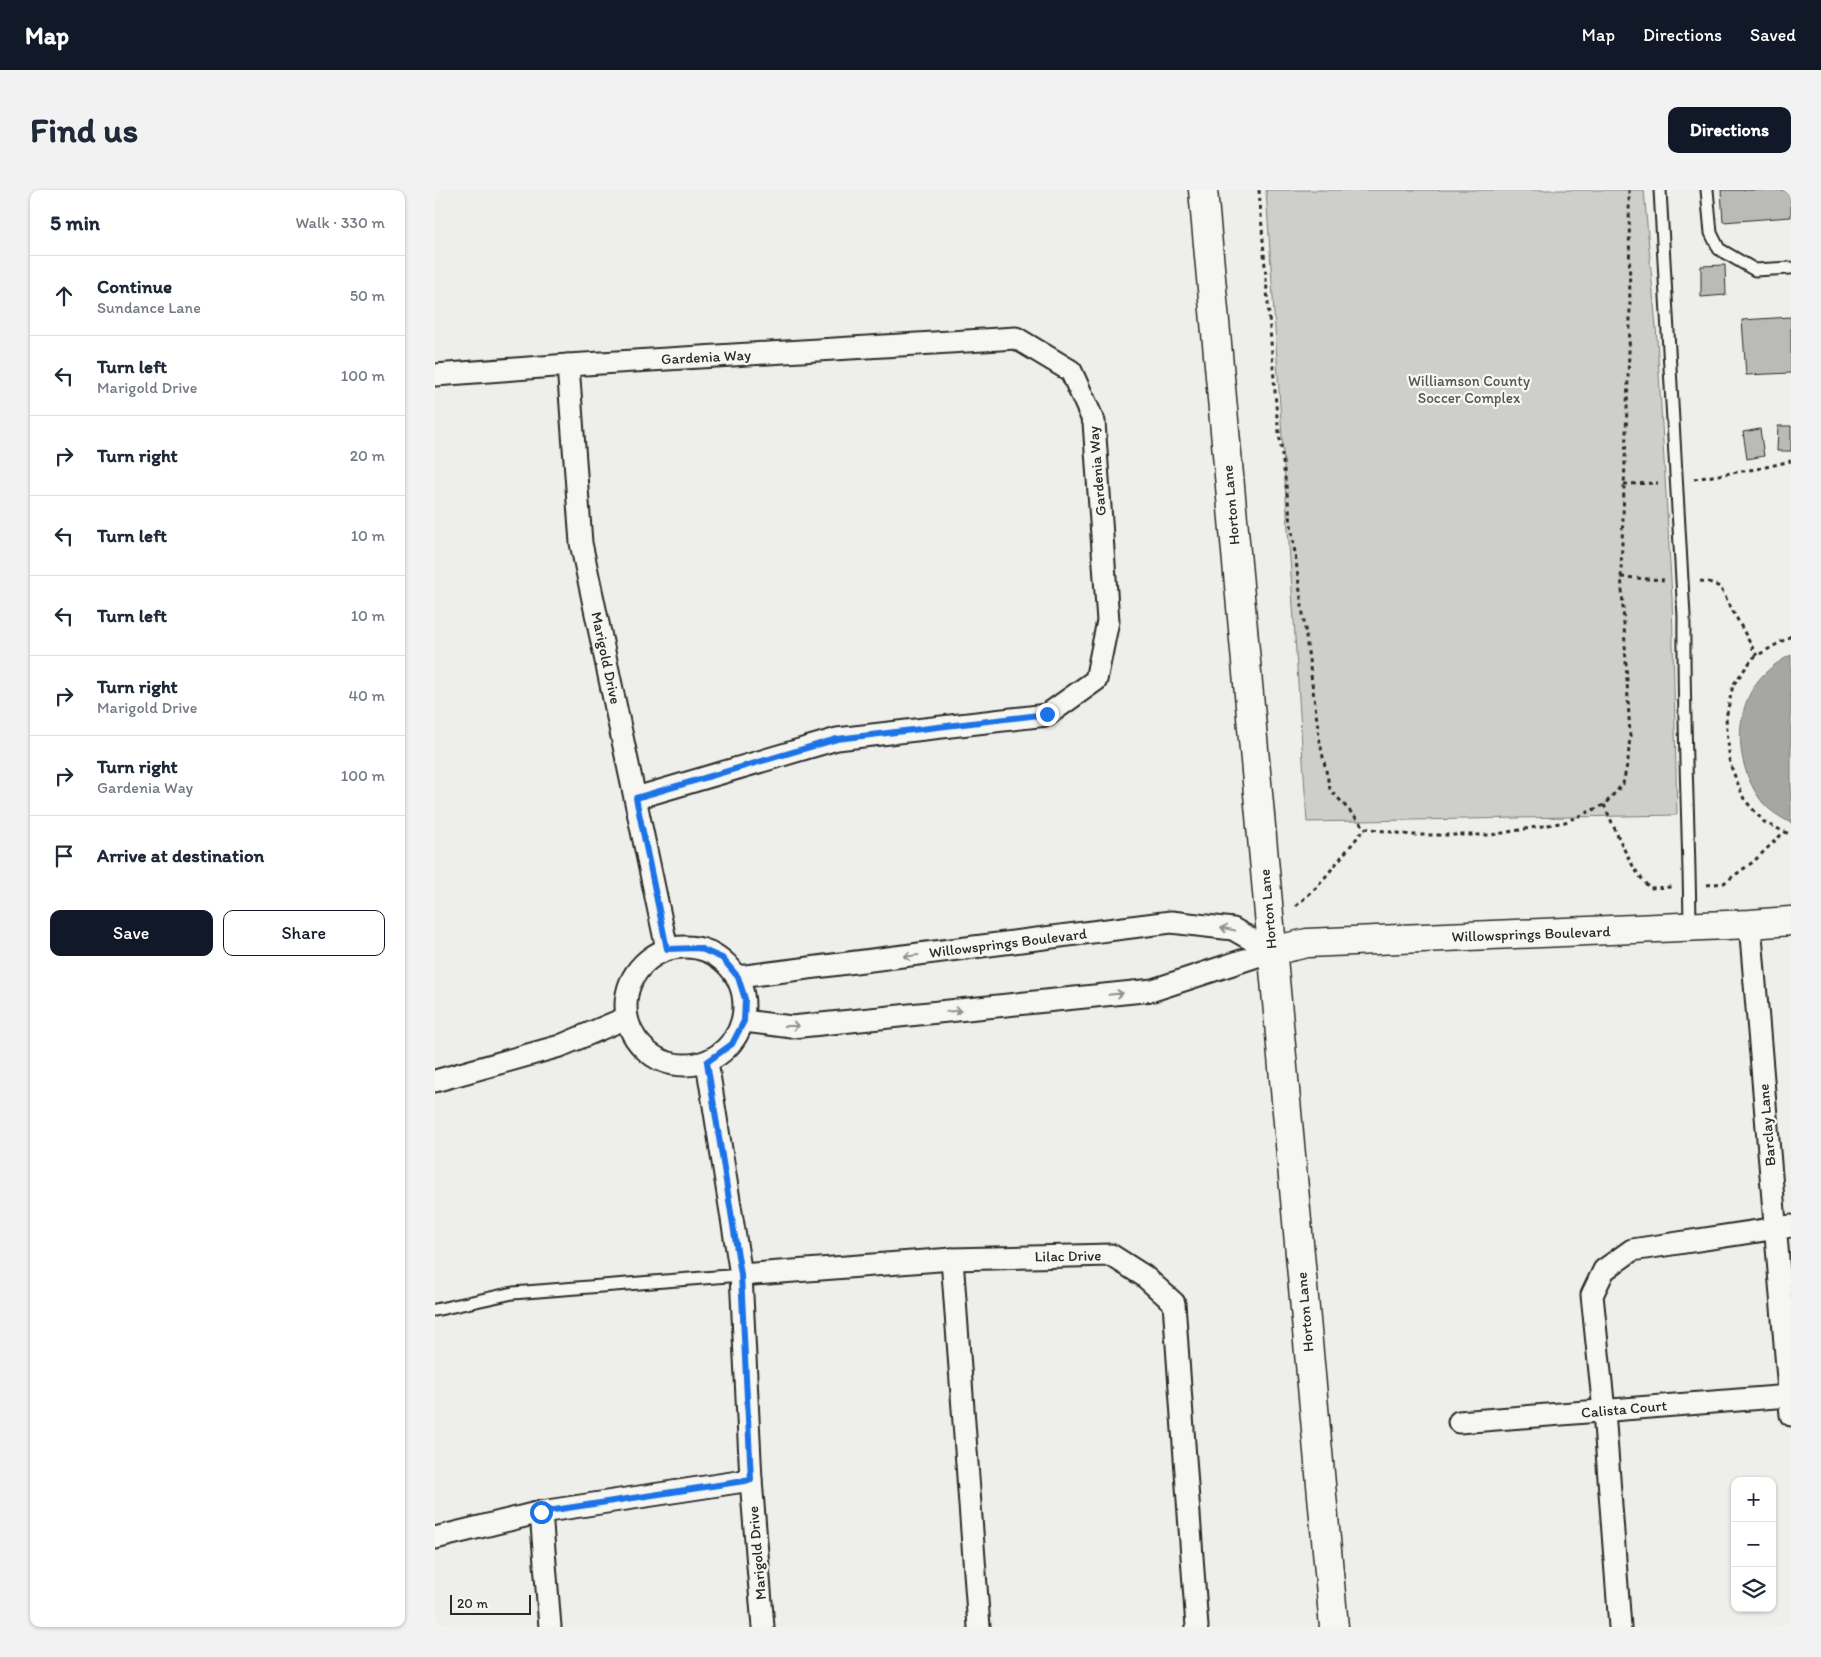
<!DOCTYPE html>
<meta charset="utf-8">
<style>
:root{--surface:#fff;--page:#f2f2f3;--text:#1f2937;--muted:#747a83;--line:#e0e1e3;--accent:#111827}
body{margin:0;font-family:Itim,sans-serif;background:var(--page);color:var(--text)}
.controls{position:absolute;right:15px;bottom:15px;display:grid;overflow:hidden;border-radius:10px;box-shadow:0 1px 4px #0004}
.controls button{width:45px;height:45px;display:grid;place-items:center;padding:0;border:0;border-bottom:1px solid var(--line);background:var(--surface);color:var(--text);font:25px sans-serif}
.scale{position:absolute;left:15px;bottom:12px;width:81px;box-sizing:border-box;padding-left:5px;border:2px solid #2b2b2b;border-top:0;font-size:14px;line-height:18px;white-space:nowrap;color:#2b2b2b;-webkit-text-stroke:4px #f6f6f2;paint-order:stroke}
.stop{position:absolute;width:15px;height:15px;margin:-11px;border:4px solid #1a73e8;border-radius:50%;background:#fff}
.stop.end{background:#1a73e8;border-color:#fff;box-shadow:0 1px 5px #0008}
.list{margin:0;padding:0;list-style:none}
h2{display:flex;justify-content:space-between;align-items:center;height:65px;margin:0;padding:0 20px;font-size:21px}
h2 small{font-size:16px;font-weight:400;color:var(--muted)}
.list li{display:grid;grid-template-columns:32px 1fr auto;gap:15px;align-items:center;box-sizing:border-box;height:80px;padding:0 20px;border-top:1px solid var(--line)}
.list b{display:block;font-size:19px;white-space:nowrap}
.list p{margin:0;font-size:16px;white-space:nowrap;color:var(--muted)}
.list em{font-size:16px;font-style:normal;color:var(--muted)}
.actions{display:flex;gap:10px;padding:15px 20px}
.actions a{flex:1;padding:11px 0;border:1px solid var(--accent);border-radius:10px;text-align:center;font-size:18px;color:var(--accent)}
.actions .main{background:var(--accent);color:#fff}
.icon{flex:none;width:28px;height:28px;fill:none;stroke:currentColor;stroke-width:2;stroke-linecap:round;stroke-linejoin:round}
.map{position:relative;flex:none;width:1356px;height:1437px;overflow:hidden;border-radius:10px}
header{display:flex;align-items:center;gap:30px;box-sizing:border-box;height:70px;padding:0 25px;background:var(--accent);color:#fff}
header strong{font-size:24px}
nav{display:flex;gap:28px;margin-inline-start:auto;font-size:18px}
.intro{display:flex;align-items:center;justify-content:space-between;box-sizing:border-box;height:120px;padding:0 30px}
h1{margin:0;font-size:35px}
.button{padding:12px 22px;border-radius:10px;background:var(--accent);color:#fff;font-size:18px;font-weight:700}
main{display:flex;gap:30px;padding:0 30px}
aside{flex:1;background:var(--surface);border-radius:10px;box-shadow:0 1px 4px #0004}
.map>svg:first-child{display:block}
.green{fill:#cececa;stroke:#7c7c7a}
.water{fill:#a6a6a3;stroke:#757573}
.building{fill:#babab7;stroke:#2b2b2b}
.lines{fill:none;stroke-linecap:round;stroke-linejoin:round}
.service-casing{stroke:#2b2b2b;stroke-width:15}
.minor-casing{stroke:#2b2b2b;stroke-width:25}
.tertiary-casing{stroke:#2b2b2b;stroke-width:31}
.path{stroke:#2b2b2b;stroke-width:3;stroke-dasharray:4 4;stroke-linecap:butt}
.service{stroke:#f6f6f2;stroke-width:11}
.minor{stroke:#f6f6f2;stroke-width:21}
.tertiary{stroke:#f6f6f2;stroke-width:28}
.oneway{stroke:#90908e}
.route{stroke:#1a73e8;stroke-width:6}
.labels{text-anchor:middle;stroke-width:4.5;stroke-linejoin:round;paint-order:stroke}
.street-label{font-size:15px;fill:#2b2b2b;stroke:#f6f6f2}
.park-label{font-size:15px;fill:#545453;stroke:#f6f6f2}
</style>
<header>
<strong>Map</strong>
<nav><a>Map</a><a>Directions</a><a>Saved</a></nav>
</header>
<div class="intro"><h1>Find us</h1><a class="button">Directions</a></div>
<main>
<aside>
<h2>5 min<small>Walk · 330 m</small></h2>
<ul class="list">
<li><svg class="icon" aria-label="ahead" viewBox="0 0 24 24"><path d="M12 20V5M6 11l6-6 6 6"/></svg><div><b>Continue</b><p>Sundance Lane</p></div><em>50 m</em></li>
<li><svg class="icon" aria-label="left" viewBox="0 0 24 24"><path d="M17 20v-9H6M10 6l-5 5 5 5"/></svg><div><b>Turn left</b><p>Marigold Drive</p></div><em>100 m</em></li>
<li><svg class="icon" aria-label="right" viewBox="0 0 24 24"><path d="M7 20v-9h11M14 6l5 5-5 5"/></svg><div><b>Turn right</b></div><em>20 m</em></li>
<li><svg class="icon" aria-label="left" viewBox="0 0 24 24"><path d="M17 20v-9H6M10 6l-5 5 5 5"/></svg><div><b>Turn left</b></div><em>10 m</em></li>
<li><svg class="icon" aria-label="left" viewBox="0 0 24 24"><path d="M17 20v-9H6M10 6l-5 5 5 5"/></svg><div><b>Turn left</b></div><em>10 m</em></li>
<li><svg class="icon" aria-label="right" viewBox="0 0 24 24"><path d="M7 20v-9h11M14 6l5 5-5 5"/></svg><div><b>Turn right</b><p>Marigold Drive</p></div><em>40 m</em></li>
<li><svg class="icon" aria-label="right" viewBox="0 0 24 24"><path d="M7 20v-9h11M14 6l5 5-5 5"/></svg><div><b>Turn right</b><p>Gardenia Way</p></div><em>100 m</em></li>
<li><svg class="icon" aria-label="arrive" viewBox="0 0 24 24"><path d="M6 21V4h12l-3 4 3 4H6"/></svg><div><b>Arrive at destination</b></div></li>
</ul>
<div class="actions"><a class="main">Save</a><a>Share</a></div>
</aside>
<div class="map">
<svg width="1356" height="1437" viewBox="0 0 1356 1437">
<rect width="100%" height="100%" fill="#eeeeea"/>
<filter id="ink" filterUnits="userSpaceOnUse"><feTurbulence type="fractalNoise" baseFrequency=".02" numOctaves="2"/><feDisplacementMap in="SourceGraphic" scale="10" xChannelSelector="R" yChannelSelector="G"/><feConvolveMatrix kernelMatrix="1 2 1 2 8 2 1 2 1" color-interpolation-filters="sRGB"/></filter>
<g filter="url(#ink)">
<polygon class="green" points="831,0 1209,0 1222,149 1237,408 1242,625 872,632"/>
<path class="water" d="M1356,465V633C1346,628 1335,621 1328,613C1304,583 1297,535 1317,500C1325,485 1340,473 1356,465Z"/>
<g class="building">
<polygon points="1286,0 1356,0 1356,27 1288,32"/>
<polygon points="1290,75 1291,105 1266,107 1266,76"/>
<polygon points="1356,127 1356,183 1311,185 1307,130"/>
<polygon points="1343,236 1356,236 1356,261 1342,261"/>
<polygon points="1325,239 1329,266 1312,269 1308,242"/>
</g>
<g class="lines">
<defs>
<g id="service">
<path d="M1225,0L1249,426C1248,530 1254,633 1255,737"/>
<polyline points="1272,0 1276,43 1284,59 1320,80 1356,78"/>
<polyline points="0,1120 78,1103 306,1085"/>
</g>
<g id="minor">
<polyline points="133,175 146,353 232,759"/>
<polyline points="0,185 133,175 581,148 636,181 659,232 673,431 661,490 612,525 402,549 201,608"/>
<polyline points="1315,734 1356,1225"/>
<circle cx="250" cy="816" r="59"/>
<polyline points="303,787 736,732 798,739 837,761"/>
<polyline points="309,831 357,837 718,800 837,761"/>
<polyline points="272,872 306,1085 316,1290 328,1437"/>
<polyline points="0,891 125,856 191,828"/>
<polyline points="517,1069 544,1437"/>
<polyline points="306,1085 517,1069 676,1065 709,1086 739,1113 762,1437"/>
<polyline points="1024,1232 1354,1206"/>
<polyline points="106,1322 115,1437"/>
<polyline points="0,1348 106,1322 316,1290"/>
<polyline points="1185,1437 1169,1221 1157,1105 1169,1080 1197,1060 1356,1036"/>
</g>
<g id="tertiary">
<polyline points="768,0 899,1437"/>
<polyline points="837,761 872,753 1315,734 1356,731"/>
</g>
</defs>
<use href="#service" class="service-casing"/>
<use href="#minor" class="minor-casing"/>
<use href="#tertiary" class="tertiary-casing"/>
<g class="path">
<polyline points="824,0 842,227 885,553 895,599 930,638 976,645 1056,645 1130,632 1169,615 1188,594 1193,570 1195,546 1186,381 1195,134 1194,0"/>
<polyline points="1259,289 1327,278 1356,271"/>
<polyline points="1189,294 1223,293"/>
<polyline points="1186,387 1229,390"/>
<polyline points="1265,391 1274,392 1285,397 1322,466"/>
<polyline points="1356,446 1318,468 1298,495 1291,528 1295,574 1309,609 1329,632 1356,645"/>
<path d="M1169,615C1182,642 1194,678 1215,698L1236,697"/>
<polyline points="1272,695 1289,693 1318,672 1348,643"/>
<polyline points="861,716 883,696 930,638"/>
</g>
<use href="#service" class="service"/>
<use href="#minor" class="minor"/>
<use href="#tertiary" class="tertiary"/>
</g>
<defs><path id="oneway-shaft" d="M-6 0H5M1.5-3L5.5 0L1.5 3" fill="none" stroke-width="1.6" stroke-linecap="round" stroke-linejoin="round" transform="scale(1.25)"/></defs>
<g class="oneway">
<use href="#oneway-shaft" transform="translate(793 739) rotate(-168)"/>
<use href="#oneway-shaft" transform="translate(476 766) rotate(173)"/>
<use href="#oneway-shaft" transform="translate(681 804) rotate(-6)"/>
<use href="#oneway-shaft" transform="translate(519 821) rotate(-5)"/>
<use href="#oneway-shaft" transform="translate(357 836)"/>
</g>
</g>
<g class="lines" filter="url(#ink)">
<polyline class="route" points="106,1322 316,1290 306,1085 272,872 297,854 309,831 310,809 303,787 287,768 264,758 232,759 201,608 402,549 612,524"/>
</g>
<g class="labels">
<g class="street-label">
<text transform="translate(271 167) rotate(-3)" y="5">Gardenia Way</text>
<text transform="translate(662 281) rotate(-95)" y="5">Gardenia Way</text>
<text transform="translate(796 315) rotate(-95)" y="5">Horton Lane</text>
<text transform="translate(171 468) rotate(78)" y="5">Marigold Drive</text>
<text transform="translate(833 719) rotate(-95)" y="5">Horton Lane</text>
<text transform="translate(1096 744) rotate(-2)" y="5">Willowsprings Boulevard</text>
<text transform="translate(573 753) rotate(-7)" y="5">Willowsprings Boulevard</text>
<text transform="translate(1332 935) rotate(-95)" y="5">Barclay Lane</text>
<text transform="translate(633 1066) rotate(-1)" y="5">Lilac Drive</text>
<text transform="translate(870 1122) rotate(-95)" y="5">Horton Lane</text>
<text transform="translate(1189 1219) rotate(-5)" y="5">Calista Court</text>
<text transform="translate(322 1363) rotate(-95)" y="5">Marigold Drive</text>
</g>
<g class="park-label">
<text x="1034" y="196">Williamson County<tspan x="1034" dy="17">Soccer Complex</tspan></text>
</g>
</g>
</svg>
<div class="controls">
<button>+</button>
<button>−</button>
<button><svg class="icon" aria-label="layers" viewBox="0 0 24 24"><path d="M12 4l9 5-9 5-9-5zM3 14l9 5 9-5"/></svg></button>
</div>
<div class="scale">20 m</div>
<div class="stop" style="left:106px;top:1322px"></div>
<div class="stop end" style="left:612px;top:524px"></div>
</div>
</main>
